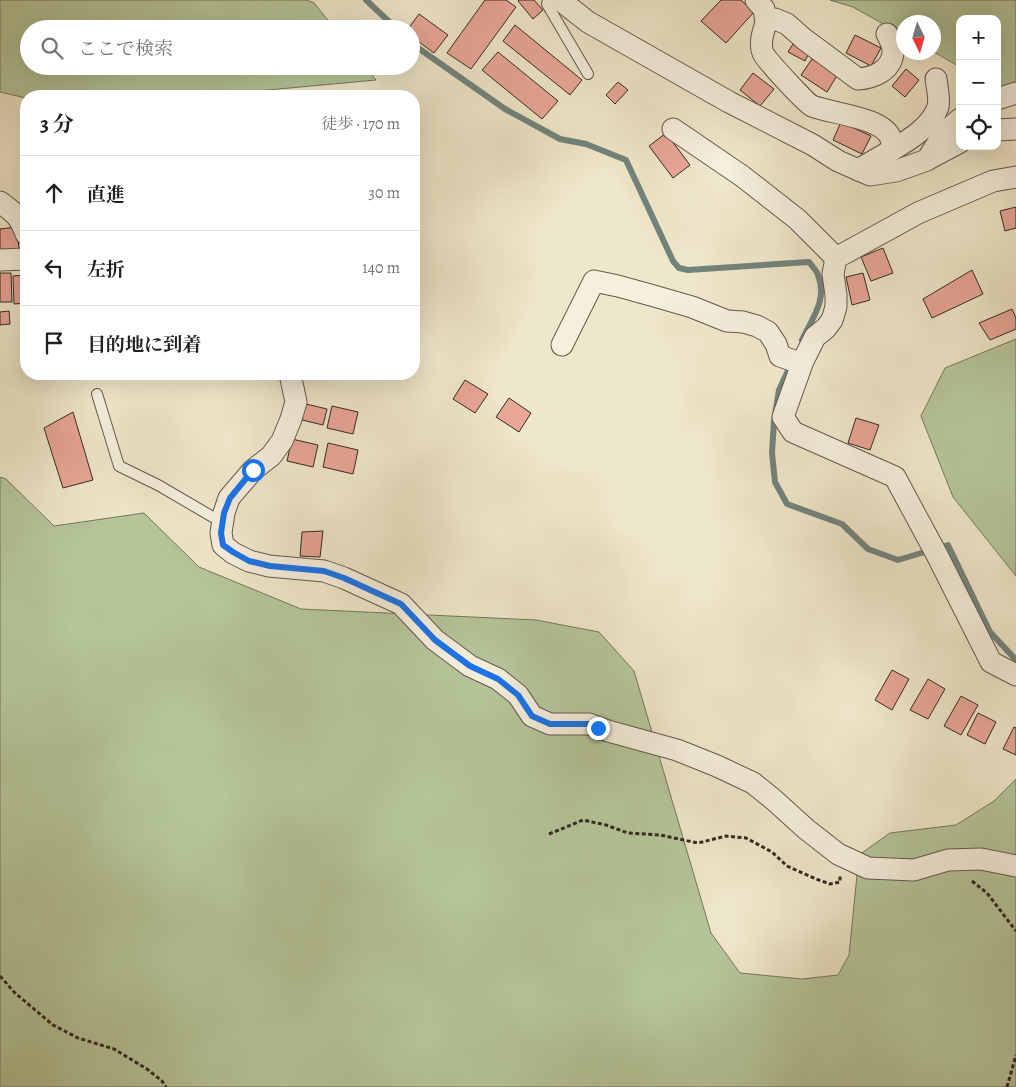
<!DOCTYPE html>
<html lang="ja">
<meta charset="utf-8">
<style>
:root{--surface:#fff;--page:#f2f2f2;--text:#202124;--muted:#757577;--line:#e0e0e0}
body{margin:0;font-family:Alegreya,"Noto Serif JP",serif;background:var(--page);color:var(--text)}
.controls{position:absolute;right:15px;top:15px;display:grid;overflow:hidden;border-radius:10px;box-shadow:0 5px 20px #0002}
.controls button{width:45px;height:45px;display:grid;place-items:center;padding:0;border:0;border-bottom:1px solid var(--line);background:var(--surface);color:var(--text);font:25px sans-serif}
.compass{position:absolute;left:896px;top:15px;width:45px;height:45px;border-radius:50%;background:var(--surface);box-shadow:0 5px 20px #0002;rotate:175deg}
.stop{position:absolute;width:15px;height:15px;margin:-11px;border:4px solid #1a73e8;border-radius:50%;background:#fff}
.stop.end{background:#1a73e8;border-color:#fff;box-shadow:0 1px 5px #0008}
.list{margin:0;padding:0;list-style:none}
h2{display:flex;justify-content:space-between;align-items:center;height:65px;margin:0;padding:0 20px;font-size:21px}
h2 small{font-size:16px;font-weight:400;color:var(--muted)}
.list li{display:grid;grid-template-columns:32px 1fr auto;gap:15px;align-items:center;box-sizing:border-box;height:75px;padding:0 20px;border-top:1px solid var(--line)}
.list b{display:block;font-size:19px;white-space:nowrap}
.list em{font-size:16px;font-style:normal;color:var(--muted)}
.icon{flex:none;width:28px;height:28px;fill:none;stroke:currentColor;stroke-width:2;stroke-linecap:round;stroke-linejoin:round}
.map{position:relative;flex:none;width:1016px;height:1087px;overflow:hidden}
.search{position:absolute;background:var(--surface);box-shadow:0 5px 20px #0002;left:20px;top:20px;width:400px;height:55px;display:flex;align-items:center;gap:12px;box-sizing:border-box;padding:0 18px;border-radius:28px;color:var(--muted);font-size:19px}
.panel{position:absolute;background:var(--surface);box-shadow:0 5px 20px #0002;left:20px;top:90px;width:400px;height:290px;border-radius:20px}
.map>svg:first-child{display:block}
.green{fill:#b5c69a;stroke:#75775f}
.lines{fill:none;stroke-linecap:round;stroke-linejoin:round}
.stream{stroke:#72837d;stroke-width:6}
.building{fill:#e8a697;stroke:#352824}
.lane-casing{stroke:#64584e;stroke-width:12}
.street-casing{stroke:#64584e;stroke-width:23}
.path{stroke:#352824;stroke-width:3;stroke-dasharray:4 2.5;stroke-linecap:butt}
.lane{stroke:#f5efdd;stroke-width:10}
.street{stroke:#f5efdd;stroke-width:21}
.route{stroke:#1a73e8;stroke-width:6}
</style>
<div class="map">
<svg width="1016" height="1087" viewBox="0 0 1016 1087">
<rect width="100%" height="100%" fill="#efe7ca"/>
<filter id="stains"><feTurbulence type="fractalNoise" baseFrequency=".004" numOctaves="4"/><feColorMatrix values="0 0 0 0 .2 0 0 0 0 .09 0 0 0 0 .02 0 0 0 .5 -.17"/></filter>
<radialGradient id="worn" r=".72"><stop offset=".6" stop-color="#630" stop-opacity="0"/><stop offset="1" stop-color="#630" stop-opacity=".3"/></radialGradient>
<g class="green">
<polygon points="0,0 307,0 314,3 335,29 29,29 29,66 365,66 376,80 203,96 26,96 26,98 0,92"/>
<polygon points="830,0 1016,0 1016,95 997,86 997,19 960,19 960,67 934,52 934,22 904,22 903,35 853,7"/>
<polygon points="1016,339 1016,576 953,497 921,416 945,368"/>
<polygon points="0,477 6,479 54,526 144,513 199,567 301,609 536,620 599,632 634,671 711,933 740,973 802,979 838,975 849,955 859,855 890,833 956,825 994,801 1016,779 1016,1087 0,1087"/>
</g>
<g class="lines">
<g class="stream">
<polyline points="366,0 397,29"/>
<path d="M411,43L505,109L560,139L586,144L626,160L673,261L679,268L688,270L809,262C812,266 817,271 818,275C828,299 812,319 802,340"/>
<polyline points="792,362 779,390 774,421 772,453 775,482 787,504 842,524 868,549 898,560 948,545 990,632 1016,660"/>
</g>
</g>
<g class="building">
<polygon points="485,0 506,0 516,7 471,69 447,53"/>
<polygon points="519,0 534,0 543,10 533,19 518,1"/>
<polygon points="721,0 741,0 754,12 726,43 701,21"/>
<polygon points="419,14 448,35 434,53 411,36 411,29 408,29"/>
<polygon points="515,25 582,80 570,95 503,41"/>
<polygon points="855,35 881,48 871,66 846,53"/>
<polygon points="793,44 809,53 805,61 788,52"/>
<polygon points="498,52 558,101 542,119 482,70"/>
<polygon points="812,59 838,74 827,92 801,75"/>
<polygon points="906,69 919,80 905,97 892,86"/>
<polygon points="753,73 774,89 760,106 740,90"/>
<polygon points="618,82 628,90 615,104 606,95"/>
<polygon points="841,122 871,136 862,154 833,140"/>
<polygon points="666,133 690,165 673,178 649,146"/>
<polygon points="1016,207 1016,228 1005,231 1000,211"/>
<polygon points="16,227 20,254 0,253 0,229"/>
<polygon points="883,248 893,273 871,281 861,257"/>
<polygon points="972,270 983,294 932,318 923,299"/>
<polygon points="0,273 11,273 12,302 0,302"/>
<polygon points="863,273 870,300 852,305 846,277"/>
<polygon points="26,275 26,303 14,304 13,276"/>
<polygon points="1012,309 1016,318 1016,329 990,340 979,323"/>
<polygon points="9,311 10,324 0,325 0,312"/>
<polygon points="56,374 77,374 76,377"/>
<polygon points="465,380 488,394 475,413 453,399"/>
<polygon points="509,398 531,413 519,432 496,417"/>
<polygon points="302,403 327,409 323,425 298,419"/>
<polygon points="332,406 358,412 353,434 327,428"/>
<polygon points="73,412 93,480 63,488 44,428"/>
<polygon points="856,418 879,425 870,450 848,443"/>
<polygon points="292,439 318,445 313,467 287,461"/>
<polygon points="328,443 358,450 353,474 323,467"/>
<polygon points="323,531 320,557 300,556 302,532"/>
<polygon points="892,670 909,679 892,710 875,700"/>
<polygon points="928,679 945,689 928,719 910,710"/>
<polygon points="961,696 978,705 961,735 944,726"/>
<polygon points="978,713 996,722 985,744 967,735"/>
<polygon points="1014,727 1016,728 1016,755 1003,749"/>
</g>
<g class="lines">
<defs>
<g id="lane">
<polyline points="548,0 547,4 588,74"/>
<polyline points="97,394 119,466 158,485 223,523"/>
</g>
<g id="street">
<polyline points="560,0 588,22 729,102 813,145 838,161 870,175 896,171 927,160 944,133 960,119"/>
<polyline points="756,0 764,9 766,23"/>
<polyline points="997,99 1016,93"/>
<polyline points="673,129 742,176 797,219 836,258"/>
<polyline points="997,130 1016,129"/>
<path d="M892,150C909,140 931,127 938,107C940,100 937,86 936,79"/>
<polyline points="930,158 960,142"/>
<path d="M858,170L892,150C892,147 892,142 891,139C884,117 832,114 812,106C807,104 766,60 763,53C759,44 763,32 766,23L775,19L787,24L804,39L858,79C873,78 891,71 893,53C894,47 890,40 887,34"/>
<polyline points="1016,177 993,181 918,213 836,258 833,274 836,295 836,307 832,320 826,328 815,337 803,361 783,417 793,432 895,477 937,555 991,662 1016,675"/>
<path d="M0,202C15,213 20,217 26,234"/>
<polyline points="0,260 26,259"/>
<polyline points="562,345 594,281 618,286 654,296 692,307 727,321 743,322 757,326 768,332 776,344 780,356 797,362 801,365"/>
<polyline points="290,374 296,402 291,419 282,441 271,456 253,470 229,498 224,513 221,533 223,545 233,553 249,561 269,566 324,571 344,578 401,604 435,640 470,666 498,679 518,695 532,716 550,724 589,724 608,731 677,750 717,766 753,783 774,800 806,829 838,854 868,868 914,870 948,860 981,859 1016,866"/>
</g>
</defs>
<use href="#lane" class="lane-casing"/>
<use href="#street" class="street-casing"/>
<g class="path">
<polyline points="549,834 583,820 606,825 628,833 660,835 698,843 726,836 746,838 772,852 787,866 816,879 830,884 840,882 840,876"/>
<polyline points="972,881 987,893 1016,931"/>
<polyline points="0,976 15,993 53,1025 78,1038 114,1049 147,1069 162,1081 166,1087"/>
<polyline points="1007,1087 1016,1055"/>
</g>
<use href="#lane" class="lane"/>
<use href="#street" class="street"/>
</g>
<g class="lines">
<polyline class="route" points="253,470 230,498 224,513 221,533 223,545 233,552 249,561 270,566 324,571 344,578 401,604 435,640 470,666 498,679 518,695 532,716 550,724 589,724 598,728"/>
</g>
<rect width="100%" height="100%" filter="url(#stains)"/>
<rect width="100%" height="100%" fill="url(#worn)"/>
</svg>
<div class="controls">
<button>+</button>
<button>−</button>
<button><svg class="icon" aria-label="locate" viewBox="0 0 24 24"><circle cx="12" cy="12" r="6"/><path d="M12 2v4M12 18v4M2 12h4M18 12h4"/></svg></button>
</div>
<svg class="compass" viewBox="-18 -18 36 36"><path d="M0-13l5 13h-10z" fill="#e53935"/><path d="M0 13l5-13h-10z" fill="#757577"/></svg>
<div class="stop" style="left:253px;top:470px"></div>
<div class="stop end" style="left:598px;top:728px"></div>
<div class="search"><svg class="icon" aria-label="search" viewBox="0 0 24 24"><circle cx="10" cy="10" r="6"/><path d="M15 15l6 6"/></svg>ここで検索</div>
<section class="panel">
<h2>3 分<small>徒歩 · 170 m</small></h2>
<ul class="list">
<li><svg class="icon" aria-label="ahead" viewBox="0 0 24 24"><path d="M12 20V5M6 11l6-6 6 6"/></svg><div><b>直進</b></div><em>30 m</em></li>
<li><svg class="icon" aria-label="left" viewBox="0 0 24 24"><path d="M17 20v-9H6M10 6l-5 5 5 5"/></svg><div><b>左折</b></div><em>140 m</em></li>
<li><svg class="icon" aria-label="arrive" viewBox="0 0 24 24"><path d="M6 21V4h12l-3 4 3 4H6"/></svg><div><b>目的地に到着</b></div></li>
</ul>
</section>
</div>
